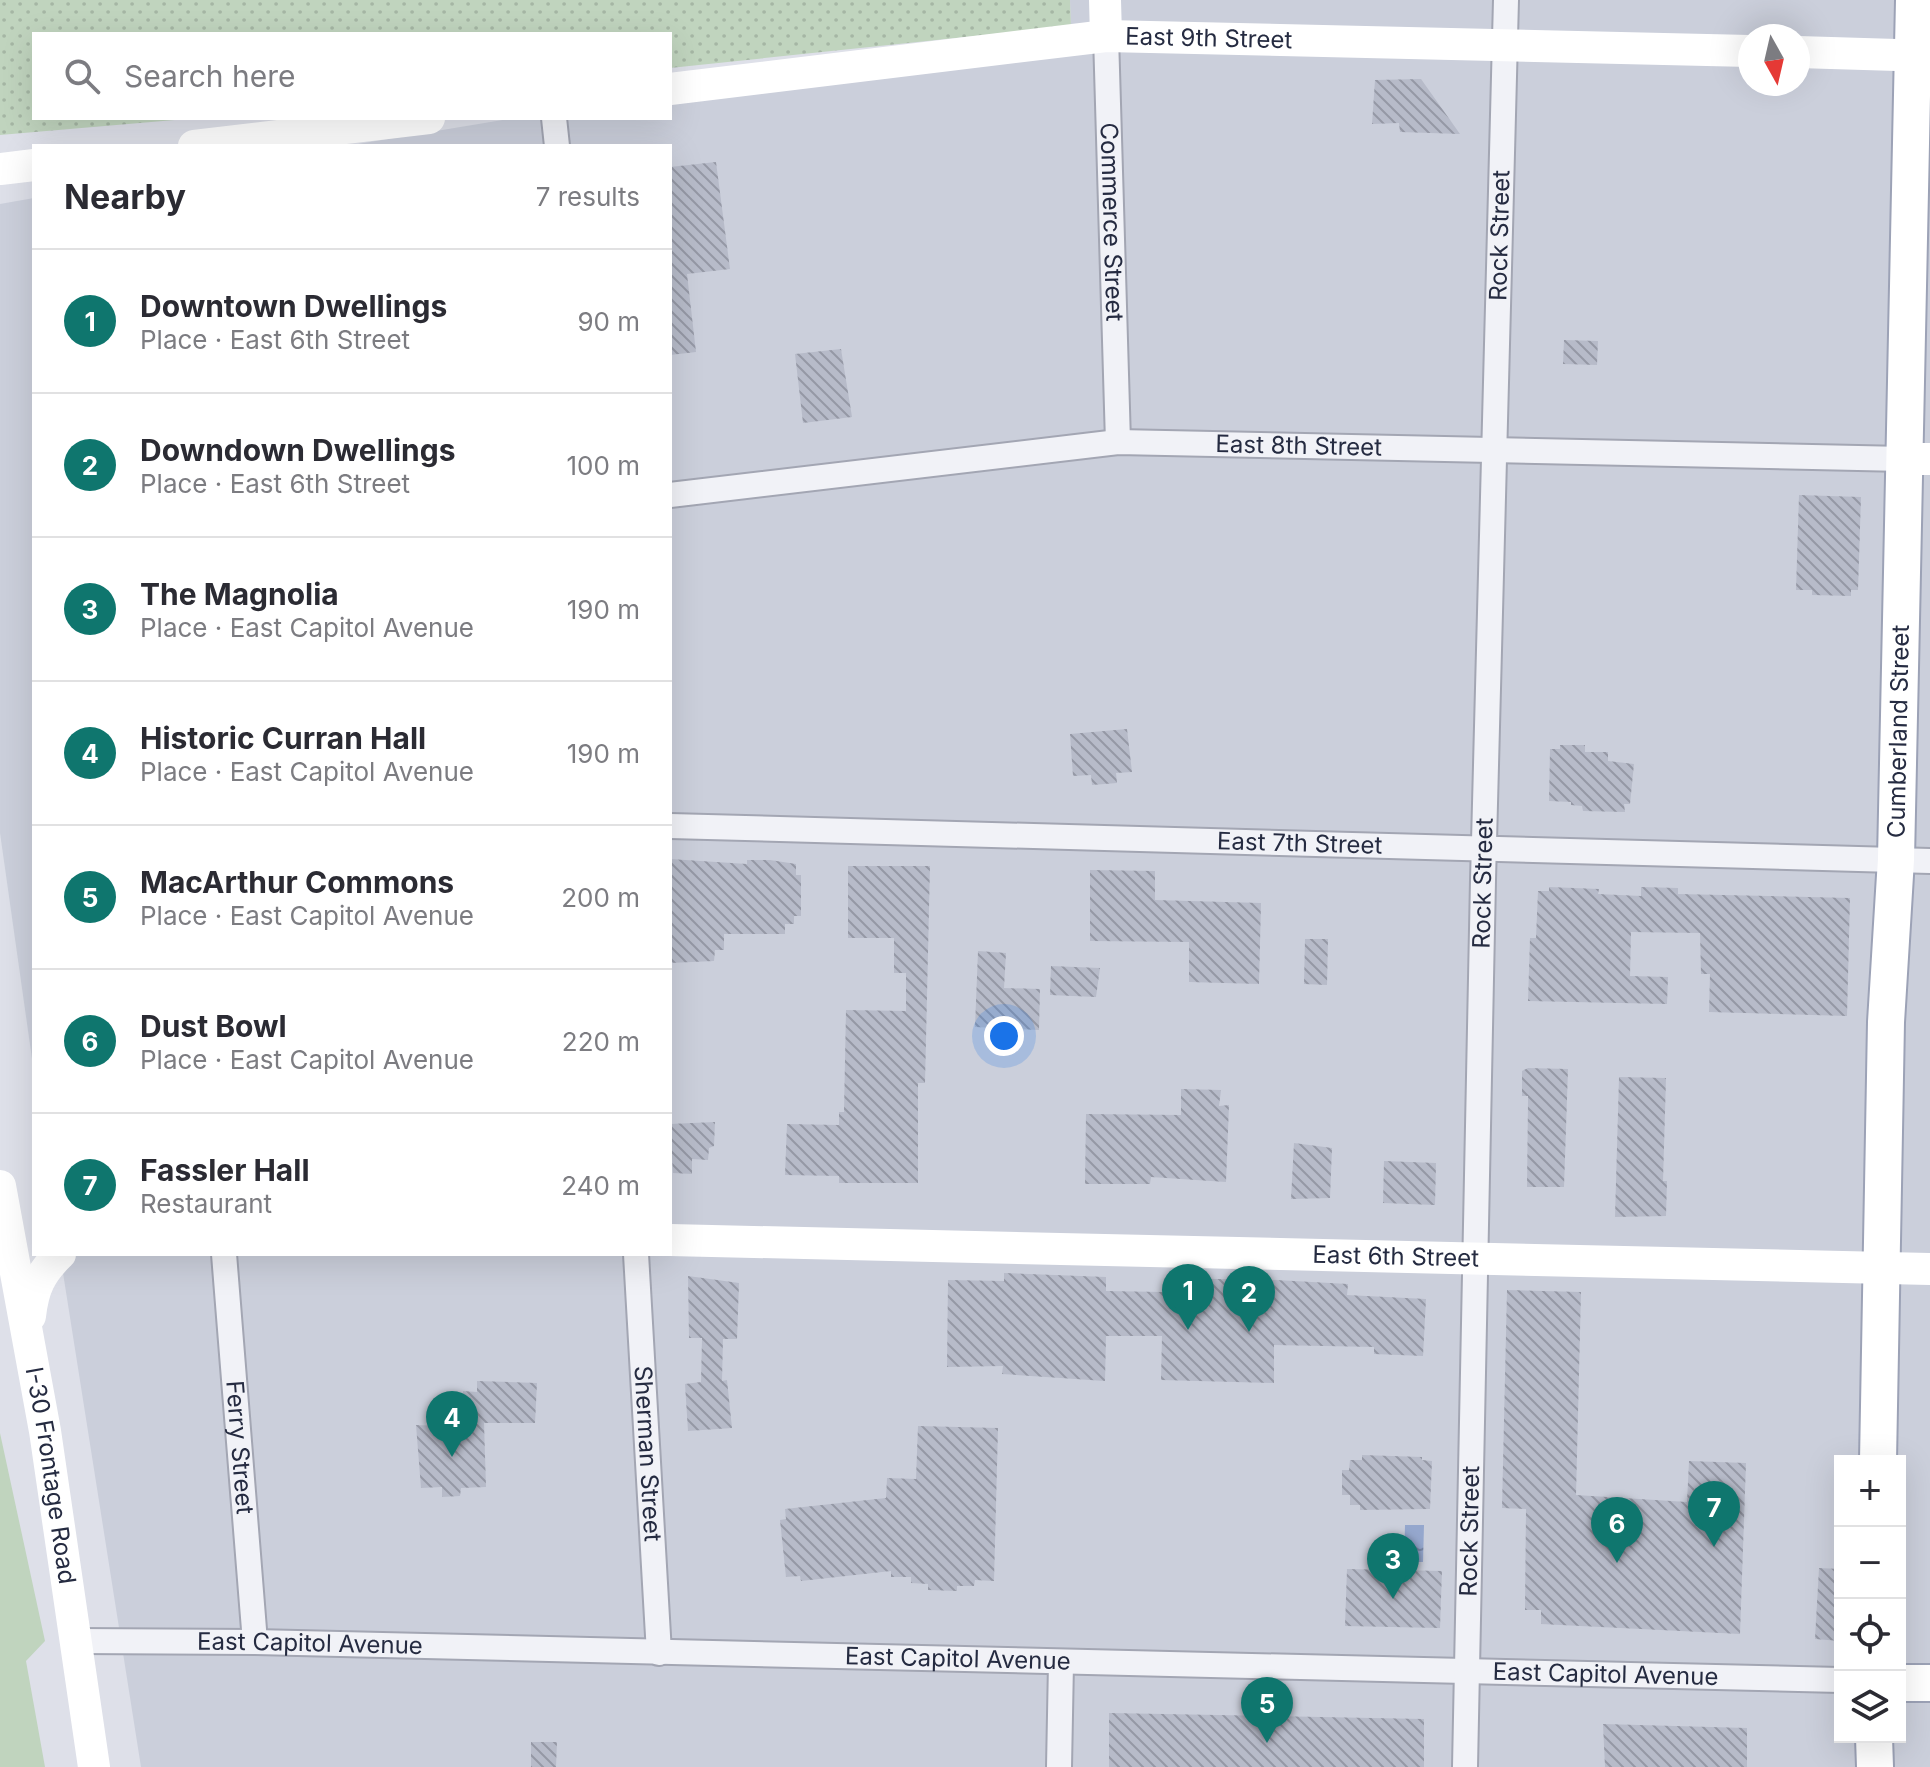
<!DOCTYPE html>
<meta charset="utf-8">
<style>
:root{--surface:#fff;--page:#f2f2f3;--text:#2b2b33;--muted:#7c7c81;--line:#e1e1e2;--accent:#0f766e}
body{margin:0;font-family:Inter,sans-serif;background:var(--page);color:var(--text)}
.controls{position:absolute;right:24px;bottom:24px;display:grid;overflow:hidden;border-radius:0px;box-shadow:0 8px 32px #0002}
.controls button{width:72px;height:72px;display:grid;place-items:center;padding:0;border:0;border-bottom:2px solid var(--line);background:var(--surface);color:var(--text);font:40px sans-serif}
.compass{position:absolute;left:1738px;top:24px;width:72px;height:72px;border-radius:50%;background:var(--surface);box-shadow:0 8px 32px #0002;rotate:172deg}
.you{position:absolute;left:1004px;top:1036px;width:28px;height:28px;margin:-20px;border:6px solid #fff;border-radius:50%;background:#1a73e8;box-shadow:0 0 0 12px #1a73e833}
.badge{display:grid;place-items:center;width:52px;height:52px;border-radius:50%;background:var(--accent);color:#fff;font-size:26px;font-weight:700}
.pin{position:absolute;translate:-50% -66px;filter:drop-shadow(0 2px 4px #0008)}
.pin::after{content:'';position:absolute;top:42px;width:28px;height:24px;background:inherit;clip-path:polygon(0 0,100% 0,50% 100%)}
.list{margin:0;padding:0;list-style:none}
h2{display:flex;justify-content:space-between;align-items:center;height:104px;margin:0;padding:0 32px;font-size:34px}
h2 small{font-size:26px;font-weight:400;color:var(--muted)}
.list li{display:grid;grid-template-columns:52px 1fr auto;gap:24px;align-items:center;box-sizing:border-box;height:144px;padding:0 32px;border-top:2px solid var(--line)}
.list b{display:block;font-size:30px;white-space:nowrap}
.list p{margin:0;font-size:26px;white-space:nowrap;color:var(--muted)}
.list em{font-size:26px;font-style:normal;color:var(--muted)}
.icon{flex:none;width:44px;height:44px;fill:none;stroke:currentColor;stroke-width:2;stroke-linecap:round;stroke-linejoin:round}
.map{position:relative;flex:none;width:1930px;height:1767px;overflow:hidden}
.search{position:absolute;background:var(--surface);box-shadow:0 8px 32px #0002;left:32px;top:32px;width:640px;height:88px;display:flex;align-items:center;gap:20px;box-sizing:border-box;padding:0 28px;border-radius:0px;color:var(--muted);font-size:30px}
.panel{position:absolute;background:var(--surface);box-shadow:0 8px 32px #0002;left:32px;top:144px;width:640px;height:1112px;border-radius:0px}
.map>svg:first-child{display:block}
.built{fill:#cbcfdb;fill-rule:evenodd}
.grass{fill:#c0d4be}
.park{fill:url(#park-dots)}
.water{fill:url(#water-ripples)}
.building{fill:url(#building-back-hatch)}
.lines{fill:none;stroke-linecap:round;stroke-linejoin:round}
.street-casing{stroke:#a3a6b3;stroke-width:28}
.primary-casing{stroke:#9ca2b6;stroke-width:40}
.street{stroke:#f1f2f7;stroke-width:24}
.secondary{stroke:#fff;stroke-width:32}
.primary{stroke:#fff;stroke-width:36}
.labels{text-anchor:middle;stroke-width:8;stroke-linejoin:round;paint-order:stroke}
.street-label{font-size:24px;fill:#252b41;stroke:#edf0f6}
</style>
<div class="map">
<svg width="1930" height="1767" viewBox="0 0 1930 1767">
<defs>
<pattern id="park-dots" width="8" height="8" patternUnits="userSpaceOnUse" patternTransform="scale(2)"><rect width="8" height="8" fill="#c0d4be"/><path d="M2 2h.1M6 6h.1" fill="none" stroke="#a5b6a4" stroke-width="1.8" stroke-linecap="round"/></pattern>
<pattern id="water-ripples" width="26" height="14" patternUnits="userSpaceOnUse" patternTransform="scale(2)"><rect width="26" height="14" fill="#95a7cd"/><path d="M2 4q2-2 4 0t4 0M15 11q2-2 4 0t4 0" fill="none" stroke="#7988a8"/></pattern>
<pattern id="building-back-hatch" width="6" height="6" patternUnits="userSpaceOnUse" patternTransform="scale(2)"><rect width="6" height="6" fill="#b7bbc9"/><path d="M-1 5l2 2M0 0l6 6M5-1l2 2" fill="none" stroke="#9598a5"/></pattern>
</defs>
<rect width="100%" height="100%" fill="#dee0e9"/>
<g class="built">
<path d="M1070,0H1930V1767H141L60,1254H670V146H346L515,118H670V92L1071,25ZM1750,36H1798V84H1750ZM1840,1461H1900V1737H1840Z"/>
<polygon points="34,198 34,1073 0,833 0,204"/>
</g>
<polygon class="grass" points="0,1433 45,1641 26,1661 45,1767 0,1767"/>
<polygon class="park" points="0,0 1070,0 1071,26 670,68 670,34 34,34 34,118 198,118 0,135"/>
<polygon class="water" points="1405,1525 1424,1525 1423,1562 1404,1562"/>
<g class="building">
<polygon points="1421,79 1460,134 1400,132 1399,123 1372,124 1375,80"/>
<polygon points="716,162 730,269 687,274 696,352 670,355 670,167"/>
<polygon points="1564,340 1598,341 1597,365 1563,364"/>
<polygon points="841,349 852,417 803,423 795,354"/>
<polygon points="1799,495 1861,497 1858,590 1851,590 1851,596 1812,595 1812,590 1796,590"/>
<polygon points="1127,729 1132,772 1116,773 1117,783 1092,785 1091,775 1073,776 1070,734"/>
<polygon points="1560,745 1585,745 1585,752 1608,752 1608,761 1634,764 1630,804 1624,804 1625,812 1583,811 1582,806 1571,805 1571,802 1549,801 1550,749 1560,749"/>
<polygon points="670,859 747,864 747,860 770,860 796,864 796,875 801,875 801,916 794,916 794,924 785,924 785,934 724,934 724,950 715,950 714,961 670,963"/>
<polygon points="848,866 930,866 925,1083 918,1083 918,1183 839,1183 839,1176 785,1175 787,1124 839,1125 839,1112 844,1112 846,1010 906,1011 906,973 894,973 894,938 848,938"/>
<polygon points="1090,870 1155,871 1155,900 1261,903 1259,984 1189,982 1189,942 1090,941"/>
<polygon points="1549,887 1599,889 1598,894 1641,896 1641,887 1678,888 1678,894 1850,898 1847,1016 1709,1012 1710,974 1701,974 1700,933 1631,932 1630,976 1668,977 1667,1004 1528,1001 1530,938 1536,938 1538,891 1549,891"/>
<polygon points="1305,939 1328,939 1327,985 1304,984"/>
<polygon points="978,951 1006,953 1004,988 1040,989 1039,1030 975,1027"/>
<polygon points="1051,966 1100,968 1096,997 1050,995"/>
<polygon points="1528,1068 1568,1069 1564,1187 1527,1187 1528,1101 1528,1096 1522,1096 1522,1071"/>
<polygon points="1619,1077 1666,1078 1663,1181 1667,1181 1666,1216 1615,1217"/>
<polygon points="1181,1089 1221,1090 1219,1106 1229,1105 1226,1182 1151,1177 1150,1184 1085,1184 1086,1114 1181,1115"/>
<polygon points="715,1122 714,1146 709,1148 708,1160 692,1159 692,1174 673,1173 670,1124"/>
<polygon points="1294,1143 1332,1148 1330,1198 1291,1199"/>
<polygon points="1384,1161 1436,1163 1435,1205 1383,1203"/>
<polygon points="1004,1273 1106,1277 1106,1291 1163,1292 1164,1278 1276,1280 1348,1284 1347,1295 1426,1299 1423,1356 1374,1354 1374,1347 1274,1345 1274,1383 1161,1380 1162,1336 1106,1336 1105,1381 1002,1374 1003,1366 947,1367 948,1280 1004,1281"/>
<polygon points="688,1276 739,1283 737,1339 723,1339 722,1381 727,1380 732,1428 688,1431 685,1384 701,1382 702,1338 689,1338"/>
<polygon points="1507,1290 1581,1292 1576,1495 1687,1502 1689,1461 1746,1463 1740,1634 1541,1624 1541,1610 1525,1610 1526,1509 1502,1508"/>
<polygon points="477,1381 537,1383 535,1423 484,1423 486,1487 461,1488 460,1496 442,1497 442,1487 421,1488 416,1425 463,1427 463,1391 477,1392"/>
<polygon points="918,1426 998,1428 994,1581 975,1580 974,1586 957,1586 957,1591 928,1590 928,1584 911,1583 911,1577 891,1577 891,1571 801,1581 800,1576 786,1577 780,1520 786,1519 785,1509 886,1498 887,1478 916,1479"/>
<polygon points="1362,1455 1422,1457 1422,1460 1432,1461 1430,1509 1360,1510 1360,1505 1350,1505 1350,1495 1342,1495 1342,1470 1349,1470 1350,1460 1362,1460"/>
<polygon points="1819,1568 1840,1569 1840,1641 1815,1639"/>
<polygon points="1347,1569 1442,1571 1440,1628 1345,1626"/>
<polygon points="1109,1713 1424,1719 1424,1767 1109,1767"/>
<polygon points="1603,1724 1747,1728 1747,1767 1605,1767"/>
<polygon points="531,1742 557,1742 556,1767 531,1767"/>
</g>
<g class="lines">
<defs>
<g id="street">
<path id="s1" d="M1106,36L1118,442"/>
<polyline points="554,118 557,146"/>
<path id="s2" d="M670,495L1118,442L1904,459"/>
<path id="s3" d="M670,826L1930,861"/>
<path id="s4" d="M224,1254L255,1642"/>
<path id="s5" d="M636,1254L659,1653"/>
<path id="s6" d="M76,1641L255,1642L1840,1680"/>
<polyline points="1059,1767 1061,1663"/>
<path id="s7" d="M1465,1767L1483,880L1506,0"/>
</g>
<g id="primary">
<path id="s11" d="M1878,1461L1886,1022L1896,859L1914,0"/>
<polyline points="1900,1683 1930,1683"/>
<polyline points="1874,1737 1875,1767"/>
</g>
</defs>
<use href="#street" class="street-casing"/>
<use href="#primary" class="primary-casing"/>
<use href="#street" class="street"/>
<g class="secondary">
<polyline points="1105,0 1106,36"/>
<polyline points="1798,52 1930,56"/>
<path id="s8" d="M670,89L1106,36L1750,51"/>
<polyline points="194,146 429,118"/>
<polyline points="0,169 34,165"/>
<polyline points="1904,459 1930,459"/>
<path id="s9" d="M0,1186L45,1431L94,1767"/>
<path id="s10" d="M670,1240L1930,1269"/>
<path d="M30,1316C33,1289 40,1273 60,1254"/>
</g>
<use href="#primary" class="primary"/>
</g>
<g class="labels">
<g class="street-label">
<text dy="8" stroke="none"><textPath href="#s8" startOffset="542">East 9th Street</textPath></text>
<text dy="8" stroke="none"><textPath href="#s1" startOffset="186">Commerce Street</textPath></text>
<text dy="8" stroke="none"><textPath href="#s7" startOffset="1532">Rock Street</textPath></text>
<text dy="8" stroke="none"><textPath href="#s2" startOffset="632">East 8th Street</textPath></text>
<text dy="8" stroke="none"><textPath href="#s11" startOffset="730">Cumberland Street</textPath></text>
<text dy="8" stroke="none"><textPath href="#s3" startOffset="630">East 7th Street</textPath></text>
<text dy="8" stroke="none"><textPath href="#s7" startOffset="884">Rock Street</textPath></text>
<text dy="8" stroke="none"><textPath href="#s10" startOffset="726">East 6th Street</textPath></text>
<text dy="8" stroke="none"><textPath href="#s4" startOffset="194">Ferry Street</textPath></text>
<text dy="8" stroke="none"><textPath href="#s5" startOffset="200">Sherman Street</textPath></text>
<text dy="8" stroke="none"><textPath href="#s9" startOffset="294">I-30 Frontage Road</textPath></text>
<text dy="8" stroke="none"><textPath href="#s7" startOffset="236">Rock Street</textPath></text>
<text dy="8" stroke="none"><textPath href="#s6" startOffset="234">East Capitol Avenue</textPath></text>
<text dy="8" stroke="none"><textPath href="#s6" startOffset="882">East Capitol Avenue</textPath></text>
<text dy="8" stroke="none"><textPath href="#s6" startOffset="1530">East Capitol Avenue</textPath></text>
</g>
</g>
</svg>
<div class="controls">
<button>+</button>
<button>−</button>
<button><svg class="icon" aria-label="locate" viewBox="0 0 24 24"><circle cx="12" cy="12" r="6"/><path d="M12 2v4M12 18v4M2 12h4M18 12h4"/></svg></button>
<button><svg class="icon" aria-label="layers" viewBox="0 0 24 24"><path d="M12 4l9 5-9 5-9-5zM3 14l9 5 9-5"/></svg></button>
</div>
<svg class="compass" viewBox="-18 -18 36 36"><path d="M0-13l5 13h-10z" fill="#e53935"/><path d="M0 13l5-13h-10z" fill="#7c7c81"/></svg>
<div class="you"></div>
<div class="pin badge" style="left:1188px;top:1330px">1</div>
<div class="pin badge" style="left:1249px;top:1332px">2</div>
<div class="pin badge" style="left:1393px;top:1599px">3</div>
<div class="pin badge" style="left:452px;top:1457px">4</div>
<div class="pin badge" style="left:1267px;top:1743px">5</div>
<div class="pin badge" style="left:1617px;top:1563px">6</div>
<div class="pin badge" style="left:1714px;top:1547px">7</div>
<div class="search"><svg class="icon" aria-label="search" viewBox="0 0 24 24"><circle cx="10" cy="10" r="6"/><path d="M15 15l6 6"/></svg>Search here</div>
<section class="panel">
<h2>Nearby<small>7 results</small></h2>
<ul class="list">
<li><span class="badge">1</span><div><b>Downtown Dwellings</b><p>Place · East 6th Street</p></div><em>90 m</em></li>
<li><span class="badge">2</span><div><b>Downdown Dwellings</b><p>Place · East 6th Street</p></div><em>100 m</em></li>
<li><span class="badge">3</span><div><b>The Magnolia</b><p>Place · East Capitol Avenue</p></div><em>190 m</em></li>
<li><span class="badge">4</span><div><b>Historic Curran Hall</b><p>Place · East Capitol Avenue</p></div><em>190 m</em></li>
<li><span class="badge">5</span><div><b>MacArthur Commons</b><p>Place · East Capitol Avenue</p></div><em>200 m</em></li>
<li><span class="badge">6</span><div><b>Dust Bowl</b><p>Place · East Capitol Avenue</p></div><em>220 m</em></li>
<li><span class="badge">7</span><div><b>Fassler Hall</b><p>Restaurant</p></div><em>240 m</em></li>
</ul>
</section>
</div>
